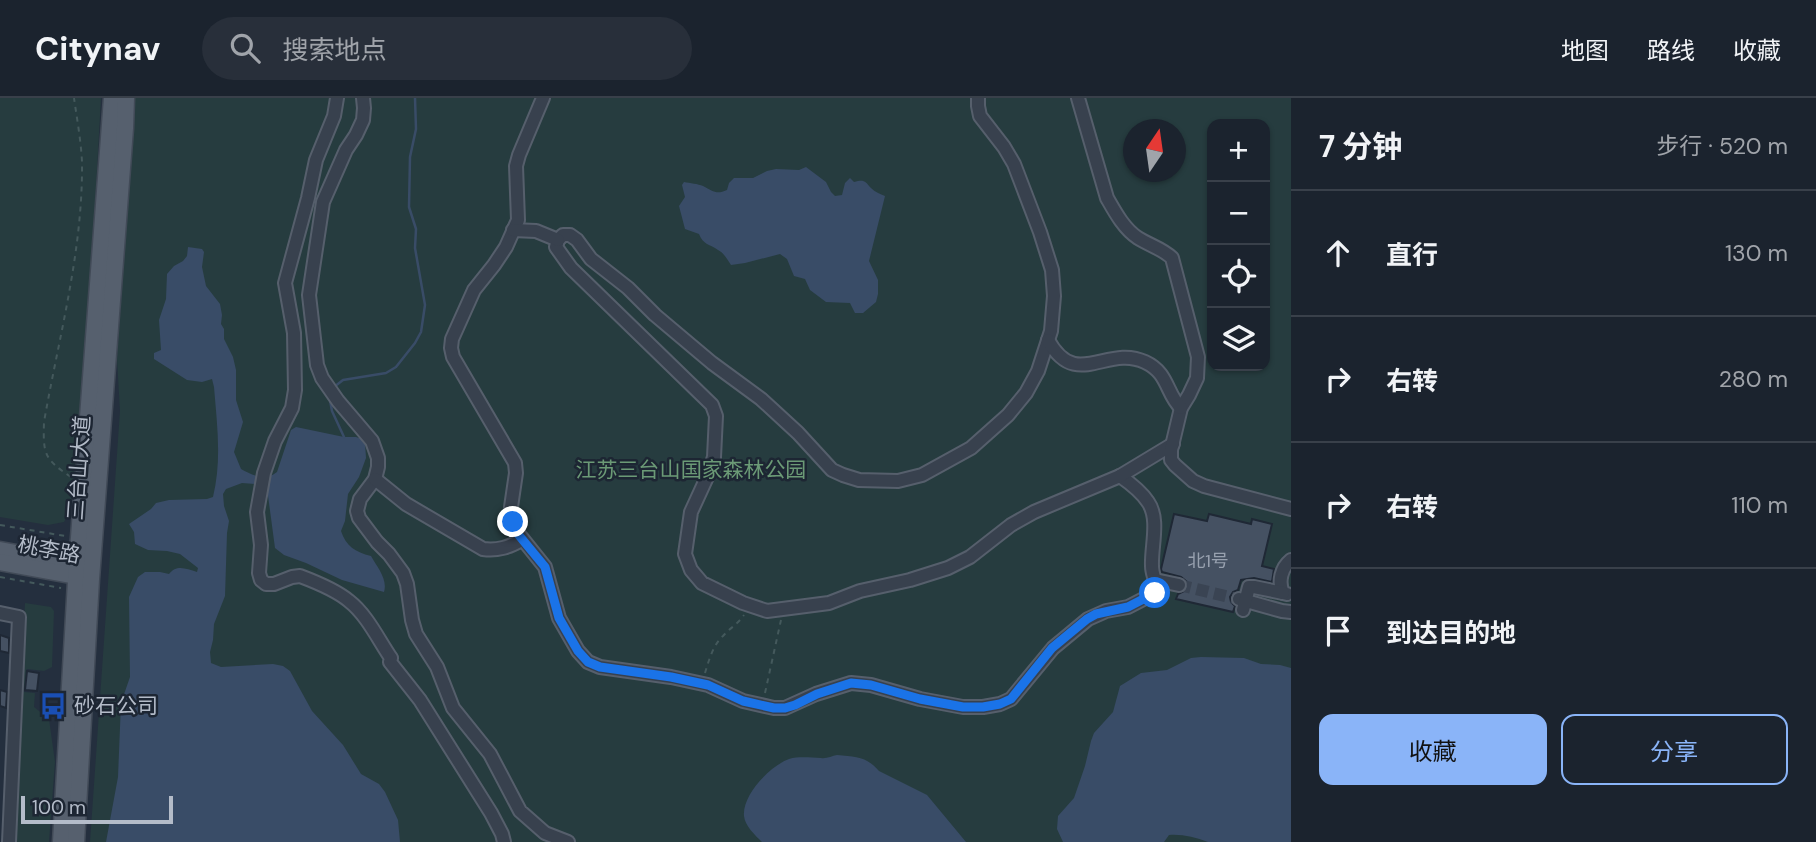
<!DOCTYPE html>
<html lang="zh">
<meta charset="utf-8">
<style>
:root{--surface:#1b232e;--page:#282f3a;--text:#f1f3f6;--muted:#a0a4aa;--line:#39404a;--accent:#8ab4f8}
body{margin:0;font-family:"DM Sans","Noto Sans SC",sans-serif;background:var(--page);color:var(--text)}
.controls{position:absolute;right:21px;top:21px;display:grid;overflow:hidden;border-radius:14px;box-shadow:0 2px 5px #0004}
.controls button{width:63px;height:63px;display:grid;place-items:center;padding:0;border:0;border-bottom:2px solid var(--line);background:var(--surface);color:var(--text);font:35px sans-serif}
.compass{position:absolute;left:1123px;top:21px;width:63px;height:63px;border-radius:50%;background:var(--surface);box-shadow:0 2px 5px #0004;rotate:13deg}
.scale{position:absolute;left:21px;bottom:18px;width:152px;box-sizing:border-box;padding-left:7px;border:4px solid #b4bcc9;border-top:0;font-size:19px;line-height:24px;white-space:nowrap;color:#b4bcc9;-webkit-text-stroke:5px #1d2633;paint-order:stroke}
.stop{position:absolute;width:21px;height:21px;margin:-16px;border:5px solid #1a73e8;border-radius:50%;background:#fff}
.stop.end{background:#1a73e8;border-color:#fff;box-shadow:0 2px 7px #0008}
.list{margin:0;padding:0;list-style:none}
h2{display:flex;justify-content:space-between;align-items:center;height:91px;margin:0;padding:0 28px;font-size:30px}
h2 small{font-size:23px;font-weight:400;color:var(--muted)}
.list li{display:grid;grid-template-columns:46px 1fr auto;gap:21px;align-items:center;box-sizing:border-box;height:126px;padding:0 28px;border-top:2px solid var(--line)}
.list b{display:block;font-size:26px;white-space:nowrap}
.list em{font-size:23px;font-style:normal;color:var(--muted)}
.actions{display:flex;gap:14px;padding:21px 28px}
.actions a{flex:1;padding:16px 0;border:2px solid var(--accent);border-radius:14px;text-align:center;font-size:24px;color:var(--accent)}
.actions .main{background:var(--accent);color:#111}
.icon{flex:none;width:38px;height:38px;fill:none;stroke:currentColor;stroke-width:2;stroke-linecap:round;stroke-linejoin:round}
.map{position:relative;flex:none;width:1291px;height:744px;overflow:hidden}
header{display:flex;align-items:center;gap:42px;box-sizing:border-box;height:98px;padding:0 35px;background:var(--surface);border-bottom:2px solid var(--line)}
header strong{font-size:33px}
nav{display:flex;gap:38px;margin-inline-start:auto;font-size:24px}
.search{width:490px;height:63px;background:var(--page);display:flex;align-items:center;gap:18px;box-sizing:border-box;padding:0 24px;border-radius:38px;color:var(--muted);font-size:26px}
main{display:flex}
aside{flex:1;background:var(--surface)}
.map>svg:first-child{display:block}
.green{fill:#263c3f;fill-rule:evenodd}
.water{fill:#394c67}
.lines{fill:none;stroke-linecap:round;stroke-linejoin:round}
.stream{stroke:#394c67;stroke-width:2.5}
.building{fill:#455162;stroke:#1f2835;stroke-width:2}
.minor-tunnel{stroke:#3a4453;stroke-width:12;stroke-dasharray:12 6;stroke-linecap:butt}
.minor-casing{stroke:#565f6c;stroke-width:16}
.major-casing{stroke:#414a57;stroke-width:19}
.path{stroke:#44595c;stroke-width:2;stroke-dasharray:5 5;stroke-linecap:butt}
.minor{stroke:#38414e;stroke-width:12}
.major{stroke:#56606e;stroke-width:16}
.route{stroke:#1a73e8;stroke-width:9}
.labels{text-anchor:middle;stroke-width:5;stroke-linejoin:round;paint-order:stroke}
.number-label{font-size:18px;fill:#98a1af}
.street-label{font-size:21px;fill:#b4bcc9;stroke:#1d2633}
.park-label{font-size:21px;fill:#6b9a76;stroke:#1d2633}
.poi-label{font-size:21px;fill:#b4bcc9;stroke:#1d2633;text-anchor:start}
</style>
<header>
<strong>Citynav</strong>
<div class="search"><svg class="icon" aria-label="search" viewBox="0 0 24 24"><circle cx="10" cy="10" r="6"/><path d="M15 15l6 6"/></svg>搜索地点</div>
<nav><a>地图</a><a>路线</a><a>收藏</a></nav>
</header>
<main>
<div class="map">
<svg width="1291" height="744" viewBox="0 0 1291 744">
<rect width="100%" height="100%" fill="#242f3e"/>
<g class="green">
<polygon points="0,0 101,0 91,180 71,411 64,424 48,427 0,419"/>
<path d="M135,0H1291V744H90L120,313L117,261ZM1212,26H1265V268H1212ZM1134,32H1176V74H1134Z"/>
<polygon points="25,505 51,509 54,513 52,569 44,573 27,571 24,594 35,595 34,609 49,621 55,664 49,744 13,744"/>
</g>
<g class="water">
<path d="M806,69L826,84L831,94L835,98L842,97L845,85L850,80L854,84C864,81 865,83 871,90C875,94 880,96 885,98L869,163L878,182V196L876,204L863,215H855L850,205L826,204L810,192L805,181L794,178L787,161L780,156L745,165L731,167C727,161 724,155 718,152C710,146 703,147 699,136L685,131L679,108L685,99L682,87L684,84C690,85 698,86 703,88C713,93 716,97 727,92L729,85L734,80H753L767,73L776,71L799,72Z"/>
<path d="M188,149L202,151L204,154L202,169L206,188L220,206L222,217L221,226L224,231V241L233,259L236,272V302L243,324L234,354L241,371C252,377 265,384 277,374L291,332L296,329L344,339H356L362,341L365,345L366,360L359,379L348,396L345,423L341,433C346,448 355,454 371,458C377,469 388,481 384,494L342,482L306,465L284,457L275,450L267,390L255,386L242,385L226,391L223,396L224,408L229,423L227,435L225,498L214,526L213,542L210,554L211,565L221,569L273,566L283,568L290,573L312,613L343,647L361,676L379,686L385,694L398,722L400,744H106L118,679L121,605L130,579L129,499L138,479L145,474H160L169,476C177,466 186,471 197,474L198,470L180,456L167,453L148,452L135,446L134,434L129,426L151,411L156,405L169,402L207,401L213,399C222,362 217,326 214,289L212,281L202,284L187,282L154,261V255L161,252L159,222L166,201L167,176L174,168L183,163L187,158Z"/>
<path d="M1201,559L1244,560L1261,566L1280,567L1291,570V744H1208C1195,739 1182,736 1169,737L1164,744H1063L1057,731L1058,718L1074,700L1085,668L1091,643L1094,635L1113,614L1120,588L1141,575L1167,572L1191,560Z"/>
<path d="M837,657C856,659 866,658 879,673L927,697L966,744H762C755,737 745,728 744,718C742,697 770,668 789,661C800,658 811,660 821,660C826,661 832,658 837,657Z"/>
</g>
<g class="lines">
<g class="stream">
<polyline points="334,289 343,282 386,275 396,269 415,245 421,234 425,207 415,150 416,131 409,109 410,59 416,31 415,0"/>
<polyline points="329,297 332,313 344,339"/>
</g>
</g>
<g class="building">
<polygon points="1174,416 1207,423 1209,416 1251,426 1252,421 1272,426 1262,468 1274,471 1272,484 1254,480 1241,482 1238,492 1233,494 1230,499 1231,504 1235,508 1233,514 1176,501 1178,496 1186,492 1187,484 1181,479 1162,474 1161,471"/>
<polygon points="0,537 9,540 9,555 0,553"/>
<polygon points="27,573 39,575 37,593 25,592"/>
<polygon points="0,592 7,594 6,610 0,608"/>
</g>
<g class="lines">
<polyline class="minor-tunnel" points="1179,487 1238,501"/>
<defs>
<g id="minor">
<path d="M337,0L334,18L316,62L308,100L285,185L294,235L295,292L292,310L275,343L264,375L257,414L261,447L259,475L261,482L266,486H274L292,479L300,478C316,484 336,492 349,503C367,517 378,541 391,560L390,564L420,602L491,715L502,736L504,744"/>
<polyline points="363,0 364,10 363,22 356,37 346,52 323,104 309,197 317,267 322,280 338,303 372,343 378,360 378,369 375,381 360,401 357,413 359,420 377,444 389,456 403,475 407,486 412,522 416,536 437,569 453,610 490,656 520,713 545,735 568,744"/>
<path d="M543,0L519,57L516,68L518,122L506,149L494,167L474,192L452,241L451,250L453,259L515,365L516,375L511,409L513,423L517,434L545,469L559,520L578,553L588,564L600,569L671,579L708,587L743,603L774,610H785L816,596L851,585L871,587L920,601L963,609H983L1000,606L1011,601L1053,550L1088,521L1106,513L1128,509L1155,495C1158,485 1152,478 1152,468C1151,449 1160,421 1148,404C1141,393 1130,385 1120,378"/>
<polyline points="978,0 978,8 980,18 1004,49 1014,66 1040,134 1052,172 1054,198 1051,233 1038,273 1026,295 1008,317 971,350 922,377 898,383 859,382 843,377 832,372 798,335 761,301 712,265 655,217 628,190 591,161 577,142 570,137 563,137 558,142 556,149 571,170 712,307 716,318 714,359 708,377 691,414 685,456 691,472 702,485 743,505 767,513 829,505 860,493 910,482 948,470 970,459 1011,427 1034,414 1120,378 1173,346"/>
<path d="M1078,0L1107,100C1115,114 1124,131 1138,140C1149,147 1163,151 1172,160L1198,259L1197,280L1189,297L1181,310L1171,352V362L1175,367L1193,383L1204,388L1291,411"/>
<polyline points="513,132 536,133 558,142"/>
<path d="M1048,242C1076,293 1107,246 1145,264C1169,275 1166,296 1181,310"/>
<path d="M375,381L406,406L483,451C498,453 509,449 522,442"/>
<polyline points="1155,482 1179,487"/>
<path d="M1287,496L1283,495C1278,484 1281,470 1291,462"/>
<polyline points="1239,501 1282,513 1291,514"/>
<polyline points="1243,512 1249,489 1254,489 1283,495"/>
<polyline points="0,515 19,519 9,744"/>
</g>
<g id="major">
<polyline points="0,452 86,468"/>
<polyline points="0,464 87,480"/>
<polyline points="61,744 77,466 112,0"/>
<polyline points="76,744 91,481 125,30 126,0"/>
</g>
</defs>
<use href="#minor" class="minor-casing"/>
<use href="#major" class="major-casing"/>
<g class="path">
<path d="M71,379C44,361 43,356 44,324C59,238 83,153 82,64C81,43 77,21 74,0"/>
<polyline points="0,427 65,438"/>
<polyline points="0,479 61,490"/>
<path d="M705,575C709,562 713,547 723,538C730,530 738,526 744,517"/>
<polyline points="765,595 781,522"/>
</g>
<use href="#minor" class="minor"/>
<use href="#major" class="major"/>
</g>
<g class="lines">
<polyline class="route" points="513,424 517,435 545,469 559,520 578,553 588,564 600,569 671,579 708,587 743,603 774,610 785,610 795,607 817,596 851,585 871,587 920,601 963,609 983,609 1000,606 1011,601 1052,550 1087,521 1096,516 1128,509 1155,495"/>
</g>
<defs>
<symbol id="bus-bare" viewBox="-9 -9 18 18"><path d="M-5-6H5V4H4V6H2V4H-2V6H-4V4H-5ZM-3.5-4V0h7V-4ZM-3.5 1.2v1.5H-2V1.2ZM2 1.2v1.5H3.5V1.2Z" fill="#1a4fb4" stroke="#1d2633" stroke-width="2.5" paint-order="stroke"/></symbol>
</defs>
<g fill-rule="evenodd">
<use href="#bus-bare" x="34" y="589" width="38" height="38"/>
</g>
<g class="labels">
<g class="number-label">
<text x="1208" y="469">北1号</text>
</g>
<g class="street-label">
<text transform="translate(79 370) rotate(-86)" y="7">三台山大道</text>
<text transform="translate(49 452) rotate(11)" y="7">桃李路</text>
</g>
<g class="park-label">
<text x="691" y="379">江苏三台山国家森林公园</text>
</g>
<g class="poi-label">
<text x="74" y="615">砂石公司</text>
</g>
</g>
</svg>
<div class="controls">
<button>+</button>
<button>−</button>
<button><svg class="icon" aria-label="locate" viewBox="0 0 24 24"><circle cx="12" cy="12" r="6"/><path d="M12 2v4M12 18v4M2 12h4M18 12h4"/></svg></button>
<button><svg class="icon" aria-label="layers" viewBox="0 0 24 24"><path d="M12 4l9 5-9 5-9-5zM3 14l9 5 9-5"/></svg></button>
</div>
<svg class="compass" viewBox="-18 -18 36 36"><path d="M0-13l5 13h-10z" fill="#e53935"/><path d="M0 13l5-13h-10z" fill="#a0a4aa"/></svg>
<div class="scale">100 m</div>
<div class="stop" style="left:1155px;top:495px"></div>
<div class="stop end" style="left:513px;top:424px"></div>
</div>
<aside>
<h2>7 分钟<small>步行 · 520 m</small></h2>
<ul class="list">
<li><svg class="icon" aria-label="ahead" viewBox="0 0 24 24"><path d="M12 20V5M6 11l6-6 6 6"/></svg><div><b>直行</b></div><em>130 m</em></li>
<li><svg class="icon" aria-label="right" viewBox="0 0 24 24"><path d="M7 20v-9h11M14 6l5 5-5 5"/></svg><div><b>右转</b></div><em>280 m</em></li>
<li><svg class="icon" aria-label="right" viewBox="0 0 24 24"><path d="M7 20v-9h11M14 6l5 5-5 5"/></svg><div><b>右转</b></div><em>110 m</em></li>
<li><svg class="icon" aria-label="arrive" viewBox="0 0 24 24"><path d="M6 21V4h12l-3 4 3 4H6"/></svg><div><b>到达目的地</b></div></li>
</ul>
<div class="actions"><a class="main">收藏</a><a>分享</a></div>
</aside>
</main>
